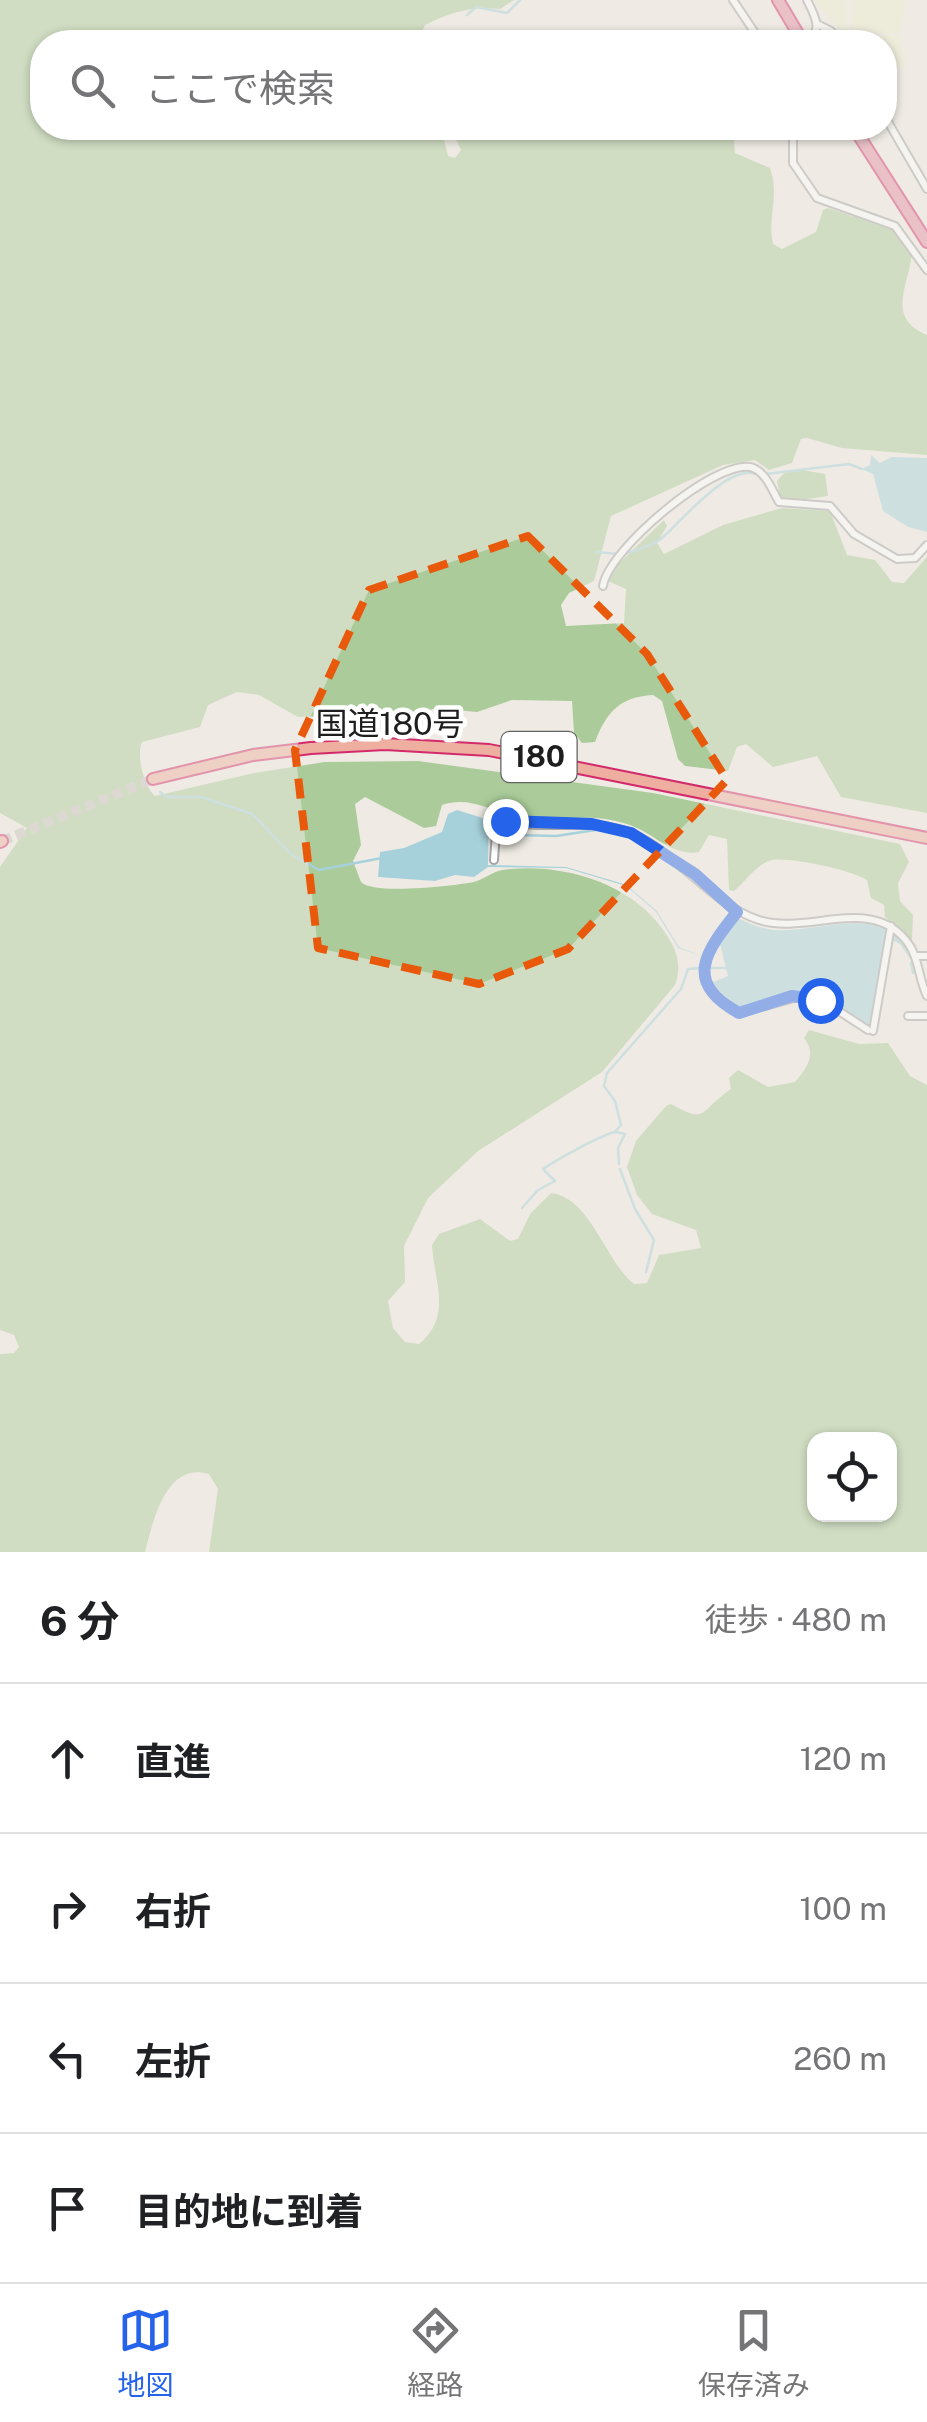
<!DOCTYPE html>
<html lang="ja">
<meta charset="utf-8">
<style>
:root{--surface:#fff;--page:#f2f2f2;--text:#202124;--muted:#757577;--line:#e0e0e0;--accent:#2563eb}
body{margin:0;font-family:"Public Sans","Noto Sans JP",sans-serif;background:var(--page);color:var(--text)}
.controls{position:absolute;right:30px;bottom:30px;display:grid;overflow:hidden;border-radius:20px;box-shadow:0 2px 8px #0004}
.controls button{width:90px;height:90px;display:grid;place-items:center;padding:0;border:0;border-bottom:2px solid var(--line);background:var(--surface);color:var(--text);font:50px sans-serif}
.stop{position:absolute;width:30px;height:30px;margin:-22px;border:8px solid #2563eb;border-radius:50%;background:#fff}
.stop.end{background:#2563eb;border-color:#fff;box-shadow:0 2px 10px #0008}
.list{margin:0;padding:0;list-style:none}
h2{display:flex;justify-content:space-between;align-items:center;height:130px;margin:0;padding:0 40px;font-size:42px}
h2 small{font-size:32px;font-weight:400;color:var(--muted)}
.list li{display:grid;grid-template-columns:65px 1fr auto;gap:30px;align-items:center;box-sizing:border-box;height:150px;padding:0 40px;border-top:2px solid var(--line)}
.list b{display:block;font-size:38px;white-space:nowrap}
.list em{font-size:32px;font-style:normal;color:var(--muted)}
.icon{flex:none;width:55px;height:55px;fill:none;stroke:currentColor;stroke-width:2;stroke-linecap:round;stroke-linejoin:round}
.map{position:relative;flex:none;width:927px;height:1552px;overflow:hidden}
.search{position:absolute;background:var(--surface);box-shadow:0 2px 8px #0004;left:30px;right:30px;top:30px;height:110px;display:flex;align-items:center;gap:25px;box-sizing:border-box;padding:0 35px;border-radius:40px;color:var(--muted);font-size:38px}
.sheet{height:730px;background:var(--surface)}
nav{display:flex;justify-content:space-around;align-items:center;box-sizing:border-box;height:140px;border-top:2px solid var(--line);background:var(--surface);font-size:28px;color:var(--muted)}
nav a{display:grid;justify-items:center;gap:5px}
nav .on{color:var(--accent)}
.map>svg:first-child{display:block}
.farmland{fill:#ecedd0}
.forest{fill:#abcc9a;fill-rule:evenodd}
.water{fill:#a6d1db}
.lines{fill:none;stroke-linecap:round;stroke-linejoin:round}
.stream{stroke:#a6d1db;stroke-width:2.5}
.trunk-tunnel{stroke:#c5c2bc;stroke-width:10;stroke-dasharray:10 5;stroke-linecap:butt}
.minor-casing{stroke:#a5a5a5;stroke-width:10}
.trunk-casing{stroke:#d32a6b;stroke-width:14}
.motorway-casing{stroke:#d32a6b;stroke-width:14}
.minor{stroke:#fff;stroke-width:6}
.trunk{stroke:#eeafa1;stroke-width:10}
.motorway{stroke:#e38fa2;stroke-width:10}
.route{stroke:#2563eb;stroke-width:12}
.marked{fill:none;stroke:#e8590c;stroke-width:8;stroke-dasharray:20 12;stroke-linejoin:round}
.labels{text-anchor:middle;stroke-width:9;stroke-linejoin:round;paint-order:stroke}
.shield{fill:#fff;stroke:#626262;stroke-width:2.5}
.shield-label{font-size:30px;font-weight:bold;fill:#1e1e1e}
.street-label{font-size:32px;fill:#1e1e1e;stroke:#fff}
</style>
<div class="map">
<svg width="927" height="1552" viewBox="0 0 927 1552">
<rect width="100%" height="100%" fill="#efebe4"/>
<g class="farmland">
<polygon points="814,0 846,0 847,36 900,35 906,66 885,71 884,42 845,42 841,31"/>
<polygon points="853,0 905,0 901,33 850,35"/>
</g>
<g class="forest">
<path d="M0,0H514L500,9C472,6 451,12 425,25L417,42H42V128H441L448,156L455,158L461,150L451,128H733L735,153L770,168C780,196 767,217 773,244L782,249L816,232L823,210L828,208L896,231L912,253C909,285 885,318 927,335V455L842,448L807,438L801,439L792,463L769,470L755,460L723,465L611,516L594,581L569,593L561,605L566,626L624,623L626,589L608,581L610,572L664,520L667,526L657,543L664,554L723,525L782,508L830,511L847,555L875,560L892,582L904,583L927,557V813L841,797L817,756L773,767L746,744L737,747L728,771L685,766L678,759L662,701L653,695C619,697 606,713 595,742L582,743L574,733L572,701L512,700L477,712L436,708L420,713L298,717L259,695L237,692L208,705L200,727L142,742C136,756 144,787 155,796L254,773L325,762L418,761L653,793L900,844L909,862L898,883L900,901L913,915L912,941L885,917L884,905L871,898L867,880C852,870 790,857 772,860C758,863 745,882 734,891L729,890L727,839L709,835L699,852C673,857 655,834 630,825C592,812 568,821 531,819C498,818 476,794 442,805L436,826L424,828L365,797L355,804L361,845L353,861L361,882C373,895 453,886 474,882C484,879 492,872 502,870C556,862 623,880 657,922C673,942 684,960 675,985L602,1072L478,1151L428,1198L404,1246L405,1282L388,1301L393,1328L405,1342L419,1344C453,1316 434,1282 432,1245L439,1234L480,1219L510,1241L518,1239L530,1214L551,1193C591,1198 605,1261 634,1284L647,1283L659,1255L701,1248L696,1230L652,1214L637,1195L627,1167L636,1141L666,1106L671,1104C709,1125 698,1111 731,1089L729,1078L738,1070L768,1087L795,1082C807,1068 817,1054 804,1038L809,1030L859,1044L888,1043L910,1076L927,1085V1552H209L218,1489L209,1474C166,1461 153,1521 145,1552H0V1354L14,1353L19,1347L14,1335L0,1330V867L27,828L0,813ZM814,1440H890V1514H814Z"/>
<polygon points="797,469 825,474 828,496 786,502 780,496 777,481 784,473"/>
</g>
<g class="water">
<polygon points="871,455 880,463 892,457 927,458 927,532 908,527 883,511 873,474 861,469 870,465"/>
<polygon points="457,810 489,820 488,865 566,867 627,885 657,911 679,947 702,956 678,948 656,912 626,886 566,868 488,867 474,877 455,875 435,881 378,877 380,852 404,848 442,832 448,814"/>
<path d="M737,918C749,923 761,929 774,930C822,933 891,899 911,960L900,944L886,937L870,1026L825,998L796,993L739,1009L711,983L728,976L719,940Z"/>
</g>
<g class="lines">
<g class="stream">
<polyline points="467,15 476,7 507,13 520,0"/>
<polyline points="766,474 849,464 862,469"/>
<polyline points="596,552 619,554"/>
<path d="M626,553C638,550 654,545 663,537C684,519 730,461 759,475"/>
<polyline points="160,792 166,797 201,797 252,814 292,855 319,870 382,858"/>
<polyline points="500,842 516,835 556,836 602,829 636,840 670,861"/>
<polyline points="911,963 913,973"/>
<polyline points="708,968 727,968"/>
<polyline points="615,1132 621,1125 615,1101 604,1086 607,1073 681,989 688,969 700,968"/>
<polyline points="616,1132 625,1134 618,1148 619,1164"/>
<polyline points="620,1169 635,1209 654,1240 646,1272"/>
<path d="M522,1208L538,1190L555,1181L543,1169C556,1160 599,1136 615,1132"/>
</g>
<polyline class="trunk-tunnel" points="2,841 153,779"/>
<defs>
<g id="minor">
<polyline points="733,0 761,42"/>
<polyline points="817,24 831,31 839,42"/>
<path d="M806,42C824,31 815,16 807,0"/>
<polyline points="884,115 927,189"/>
<polyline points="793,128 793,163 817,198 895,226 927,270"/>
<path d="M603,586C608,550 713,461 750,467C765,470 772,490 779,502L830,506L854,534L897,559L915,558L927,545"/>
<path d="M494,860L497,818C541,834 590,815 633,834C680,855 712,905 759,920C809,936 875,892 910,946C919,960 919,980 927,996"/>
<path d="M737,911C706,951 682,981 739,1013L798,997L828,1004L868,1030"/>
<polyline points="915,956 927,956"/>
<polyline points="908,1016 927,1016"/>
<polyline points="873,1031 891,926"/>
</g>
<g id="trunk">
<polyline points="153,779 253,755 311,748 385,744 489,750 927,838"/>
<polyline points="0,842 2,841"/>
</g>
<g id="motorway">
<polyline points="778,0 803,42"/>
<polyline points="854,128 927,242"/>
</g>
</defs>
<use href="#minor" class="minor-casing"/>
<use href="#trunk" class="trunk-casing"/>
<use href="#motorway" class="motorway-casing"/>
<use href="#minor" class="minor"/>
<use href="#trunk" class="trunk"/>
<use href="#motorway" class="motorway"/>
</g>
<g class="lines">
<path class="route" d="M505,821L592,824L631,833L695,874L737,912C706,951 682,982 739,1013L792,996L820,1000"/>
</g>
<path d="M0 0H927V1552H0ZM528,536L647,654L727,780L568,949L479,984L318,948L295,750L369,590Z" fill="#efebe4" fill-opacity=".55" fill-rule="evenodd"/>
<path class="marked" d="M528,536L647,654L727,780L568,949L479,984L318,948L295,750L369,590Z"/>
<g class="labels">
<rect class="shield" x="501.5" y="732" width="75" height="50" rx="8"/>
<g class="shield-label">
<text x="539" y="767">180</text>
</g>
<g class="street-label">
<text x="390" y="735">国道180号</text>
</g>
</g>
</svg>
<div class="controls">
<button><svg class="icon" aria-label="locate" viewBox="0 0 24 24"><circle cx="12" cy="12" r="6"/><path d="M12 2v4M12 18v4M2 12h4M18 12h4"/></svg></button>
</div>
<div class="stop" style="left:820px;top:1000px"></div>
<div class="stop end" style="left:505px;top:821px"></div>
<div class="search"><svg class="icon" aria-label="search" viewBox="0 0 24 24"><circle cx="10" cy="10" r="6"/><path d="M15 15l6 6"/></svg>ここで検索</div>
</div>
<section class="sheet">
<h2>6 分<small>徒歩 · 480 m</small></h2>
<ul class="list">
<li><svg class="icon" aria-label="ahead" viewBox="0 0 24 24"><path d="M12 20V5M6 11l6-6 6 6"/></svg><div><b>直進</b></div><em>120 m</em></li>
<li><svg class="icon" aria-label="right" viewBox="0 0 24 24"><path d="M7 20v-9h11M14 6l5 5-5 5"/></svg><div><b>右折</b></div><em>100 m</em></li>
<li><svg class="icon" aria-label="left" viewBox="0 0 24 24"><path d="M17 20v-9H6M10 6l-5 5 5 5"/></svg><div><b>左折</b></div><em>260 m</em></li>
<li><svg class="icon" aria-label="arrive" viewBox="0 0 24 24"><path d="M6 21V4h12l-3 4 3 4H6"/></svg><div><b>目的地に到着</b></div></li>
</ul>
</section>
<nav>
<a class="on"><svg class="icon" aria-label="map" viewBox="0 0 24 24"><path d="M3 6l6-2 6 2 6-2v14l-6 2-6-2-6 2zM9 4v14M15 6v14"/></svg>地図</a>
<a><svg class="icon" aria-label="directions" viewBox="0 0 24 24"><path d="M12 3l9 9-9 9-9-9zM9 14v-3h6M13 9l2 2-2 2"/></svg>経路</a>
<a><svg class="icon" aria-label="saved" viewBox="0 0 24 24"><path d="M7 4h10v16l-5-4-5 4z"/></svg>保存済み</a>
</nav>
